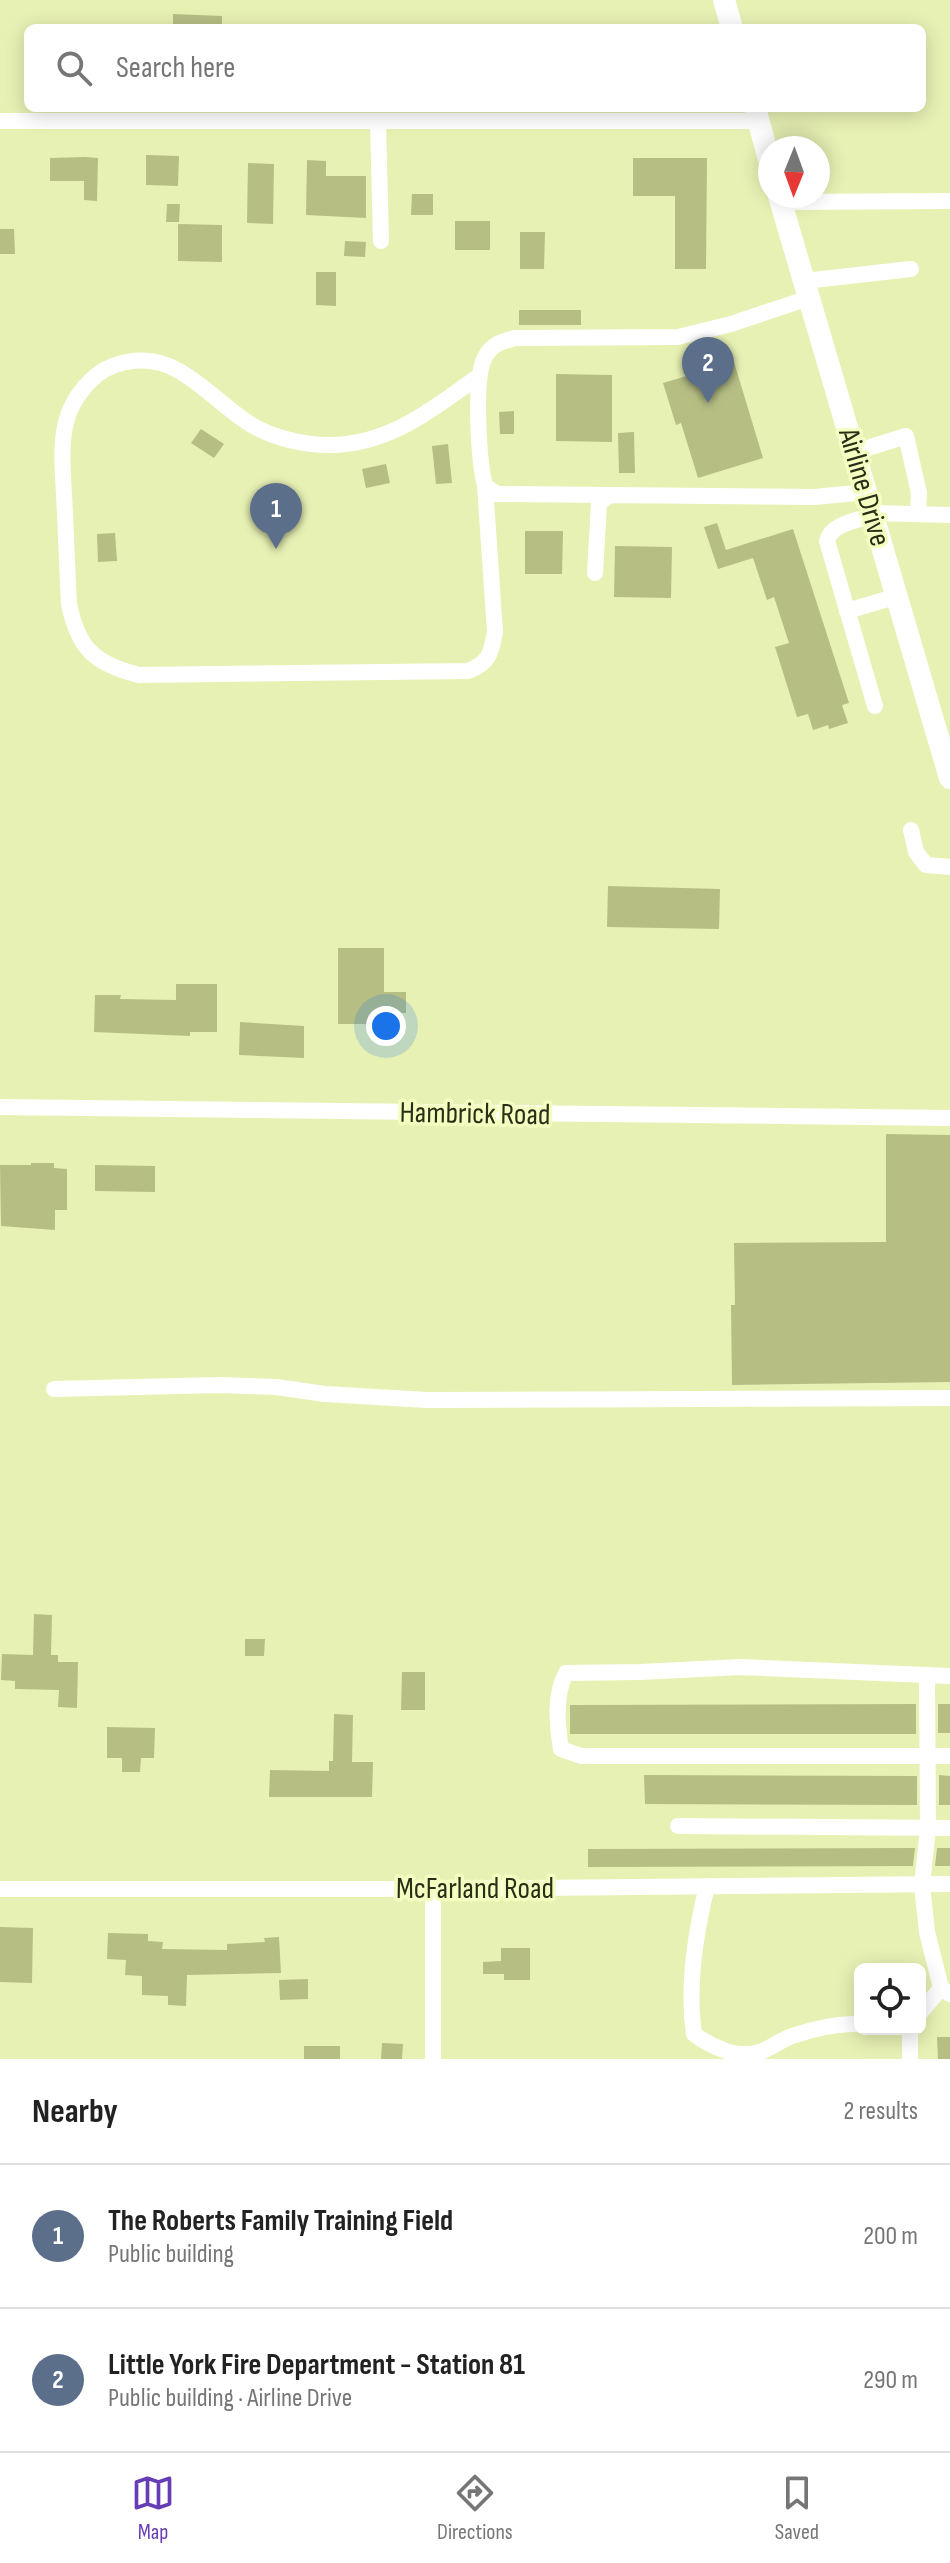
<!DOCTYPE html>
<meta charset="utf-8">
<style>
:root{--surface:#fff;--page:#f2f2f2;--text:#222;--muted:#767676;--line:#e0e0e0;--accent:#673db5}
body{margin:0;font-family:"Sofia Sans Condensed",sans-serif;background:var(--page);color:var(--text)}
.controls{position:absolute;right:24px;bottom:24px;display:grid;overflow:hidden;border-radius:12px;box-shadow:0 4px 20px #0003}
.controls button{width:72px;height:72px;display:grid;place-items:center;padding:0;border:0;border-bottom:2px solid var(--line);background:var(--surface);color:var(--text);font:40px sans-serif}
.compass{position:absolute;left:758px;top:136px;width:72px;height:72px;border-radius:50%;background:var(--surface);box-shadow:0 4px 20px #0003;rotate:181deg}
.you{position:absolute;left:386px;top:1026px;width:28px;height:28px;margin:-20px;border:6px solid #fff;border-radius:50%;background:#1a73e8;box-shadow:0 0 0 12px #1a73e833}
.badge{display:grid;place-items:center;width:52px;height:52px;border-radius:50%;background:var(--accent);color:#fff;font-size:26px;font-weight:700}
.pin{position:absolute;translate:-50% -66px;filter:drop-shadow(0 2px 4px #0008)}
.pin::after{content:'';position:absolute;top:42px;width:28px;height:24px;background:inherit;clip-path:polygon(0 0,100% 0,50% 100%)}
.list{margin:0;padding:0;list-style:none}
h2{display:flex;justify-content:space-between;align-items:center;height:104px;margin:0;padding:0 32px;font-size:34px}
h2 small{font-size:26px;font-weight:400;color:var(--muted)}
.list li{display:grid;grid-template-columns:52px 1fr auto;gap:24px;align-items:center;box-sizing:border-box;height:144px;padding:0 32px;border-top:2px solid var(--line)}
.list b{display:block;font-size:30px;white-space:nowrap}
.list p{margin:0;font-size:26px;white-space:nowrap;color:var(--muted)}
.list em{font-size:26px;font-style:normal;color:var(--muted)}
.icon{flex:none;width:44px;height:44px;fill:none;stroke:currentColor;stroke-width:2;stroke-linecap:round;stroke-linejoin:round}
.map{position:relative;flex:none;width:950px;height:2059px;overflow:hidden}
.search{position:absolute;background:var(--surface);box-shadow:0 4px 20px #0003;left:24px;right:24px;top:24px;height:88px;display:flex;align-items:center;gap:20px;box-sizing:border-box;padding:0 28px;border-radius:12px;color:var(--muted);font-size:30px}
.sheet{height:392px;background:var(--surface)}
nav{display:flex;justify-content:space-around;align-items:center;box-sizing:border-box;height:112px;border-top:2px solid var(--line);background:var(--surface);font-size:22px;color:var(--muted)}
nav a{display:grid;justify-items:center;gap:4px}
nav .on{color:var(--accent)}
.map>svg:first-child{display:block}
.building{fill:#b6be84}
.lines{fill:none;stroke-linecap:round;stroke-linejoin:round}
.minor{stroke:#fff;stroke-width:16}
.major{stroke:#fff;stroke-width:22}
.labels{text-anchor:middle;stroke-width:7;stroke-linejoin:round;paint-order:stroke}
.street-label{font-size:30px;fill:#2b2e16;stroke:#f5fec1}
</style>
<div class="map">
<svg width="950" height="2059" viewBox="0 0 950 2059">
<rect width="100%" height="100%" fill="#e8f1b4"/>
<g class="building">
<polygon points="173,14 222,16 222,28 173,28"/>
<polygon points="146,155 179,156 178,186 146,185"/>
<polygon points="85,157 98,158 97,201 84,200 84,181 50,181 50,158"/>
<polygon points="633,158 707,158 706,269 675,269 675,196 633,196"/>
<polygon points="307,160 326,161 326,176 366,176 366,218 306,215"/>
<polygon points="248,163 274,164 273,224 247,223"/>
<polygon points="412,194 433,194 433,215 411,215"/>
<polygon points="167,204 180,204 179,222 166,222"/>
<rect x="455" y="221" width="35" height="29"/>
<polygon points="178,224 222,225 222,262 178,261"/>
<polygon points="0,229 14,229 15,254 0,254"/>
<polygon points="520,232 545,232 544,269 520,269"/>
<polygon points="345,241 366,242 365,257 344,256"/>
<polygon points="316,272 336,272 336,306 316,305"/>
<rect x="519" y="310" width="62" height="15"/>
<polygon points="734,362 763,458 698,478 681,423 676,425 663,383"/>
<polygon points="556,374 612,375 612,442 556,441"/>
<polygon points="514,411 514,434 500,434 499,412"/>
<polygon points="201,429 224,444 214,458 191,443"/>
<polygon points="634,432 635,473 619,473 618,433"/>
<polygon points="448,444 452,483 436,484 432,446"/>
<polygon points="386,464 390,483 366,488 362,469"/>
<polygon points="717,523 726,550 793,529 849,703 842,705 848,723 829,729 828,725 813,730 808,714 797,717 775,647 789,643 774,597 767,600 753,558 718,569 704,527"/>
<polygon points="525,531 563,531 562,574 525,574"/>
<polygon points="115,533 117,561 98,562 97,534"/>
<polygon points="615,546 672,547 671,598 614,597"/>
<polygon points="608,886 720,889 719,929 607,927"/>
<polygon points="338,948 384,948 384,992 406,992 406,1013 382,1013 382,1024 338,1024"/>
<polygon points="176,984 217,984 217,1032 190,1032 190,1036 94,1032 95,995 121,995 120,999 176,1000"/>
<polygon points="240,1022 304,1026 304,1058 239,1055"/>
<polygon points="886,1134 950,1135 950,1382 732,1385 731,1305 735,1305 734,1243 886,1242"/>
<polygon points="31,1163 54,1163 54,1168 67,1169 67,1210 55,1210 55,1230 1,1226 0,1165 31,1165"/>
<polygon points="95,1165 155,1166 155,1192 95,1191"/>
<polygon points="34,1614 52,1615 51,1655 58,1655 58,1662 78,1662 77,1708 58,1707 59,1690 15,1689 15,1681 1,1680 2,1654 33,1655"/>
<polygon points="245,1639 265,1639 264,1656 245,1656"/>
<polygon points="402,1672 425,1672 425,1710 401,1710"/>
<polygon points="916,1704 916,1734 570,1734 570,1705"/>
<rect x="938" y="1704" width="12" height="29"/>
<polygon points="334,1714 353,1715 352,1762 373,1762 372,1797 269,1797 270,1770 329,1771 329,1761 333,1761"/>
<polygon points="107,1727 155,1728 154,1758 141,1758 140,1772 122,1772 122,1758 107,1758"/>
<polygon points="644,1775 917,1776 917,1805 645,1804"/>
<polygon points="939,1775 950,1776 950,1805 939,1805"/>
<polygon points="915,1848 913,1866 588,1867 588,1849"/>
<polygon points="937,1848 950,1848 950,1866 935,1866"/>
<polygon points="0,1927 33,1928 32,1983 0,1982"/>
<polygon points="108,1933 148,1934 148,1941 163,1942 162,1949 227,1950 227,1944 265,1942 264,1938 279,1937 281,1973 187,1975 186,2006 168,2005 168,1996 142,1995 142,1976 125,1975 126,1960 107,1959"/>
<polygon points="501,1948 530,1948 530,1980 504,1980 504,1974 483,1974 483,1962 501,1961"/>
<polygon points="308,1979 308,1999 280,2000 279,1980"/>
<polygon points="937,2037 950,2037 950,2059 938,2059"/>
<polygon points="382,2043 403,2044 402,2059 381,2059"/>
<rect x="304" y="2046" width="36" height="13"/>
</g>
<g class="lines">
<g class="minor">
<polyline points="0,121 758,121"/>
<polyline points="378,121 381,241"/>
<polyline points="781,202 950,201"/>
<polyline points="804,281 911,269"/>
<path d="M479,376C434,408 392,443 334,445C307,446 270,438 247,422C224,407 204,385 179,371C159,359 137,358 115,365C92,373 72,398 66,422C60,446 63,471 64,495C66,531 67,567 69,604C78,649 95,664 139,675L468,671C489,663 491,654 495,632L485,486"/>
<polyline points="855,452 906,436 919,493 918,514"/>
<path d="M610,495L497,494L485,486C479,463 473,377 485,357C492,344 501,342 515,338L678,337L731,324L809,298"/>
<polyline points="873,513 950,515"/>
<path d="M874,515C859,520 831,523 827,541L875,706"/>
<polyline points="595,573 599,503 610,495 814,497 867,492"/>
<polyline points="847,611 898,596"/>
<polyline points="911,830 916,852 926,865 950,867"/>
<polyline points="0,1107 950,1118"/>
<polyline points="54,1389 219,1385 276,1387 325,1394 427,1400 950,1398"/>
<polyline points="927,1675 928,1828 922,1885 927,1932 941,1988 950,1994"/>
<path d="M950,1676L741,1667L640,1672L566,1673C554,1695 557,1725 561,1749L581,1756H950"/>
<polyline points="678,1826 950,1828"/>
<path d="M707,1886C696,1931 687,1988 694,2034C711,2047 738,2059 759,2052C770,2049 781,2040 792,2036C812,2029 839,2023 860,2024"/>
<polyline points="0,1889 433,1889 950,1884"/>
<polyline points="920,2013 941,1988"/>
<polyline points="433,2059 433,1889"/>
<polyline points="910,2059 910,2029"/>
</g>
<g class="major">
<polyline points="724,0 732,28"/>
<polyline points="755,108 770,163"/>
<polyline points="779,196 950,778"/>
</g>
</g>
<g class="labels">
<g class="street-label">
<text transform="translate(865 487) rotate(74)" y="10">Airline Drive</text>
<text transform="translate(475 1113) rotate(1)" y="10">Hambrick Road</text>
<text x="475" y="1898">McFarland Road</text>
</g>
</g>
</svg>
<div class="controls">
<button><svg class="icon" aria-label="locate" viewBox="0 0 24 24"><circle cx="12" cy="12" r="6"/><path d="M12 2v4M12 18v4M2 12h4M18 12h4"/></svg></button>
</div>
<svg class="compass" viewBox="-18 -18 36 36"><path d="M0-13l5 13h-10z" fill="#e53935"/><path d="M0 13l5-13h-10z" fill="#767676"/></svg>
<div class="you"></div>
<div class="pin badge" style="left:276px;top:549px;background:#5c6f8a">1</div>
<div class="pin badge" style="left:708px;top:403px;background:#5c6f8a">2</div>
<div class="search"><svg class="icon" aria-label="search" viewBox="0 0 24 24"><circle cx="10" cy="10" r="6"/><path d="M15 15l6 6"/></svg>Search here</div>
</div>
<section class="sheet">
<h2>Nearby<small>2 results</small></h2>
<ul class="list">
<li><span class="badge" style="background:#5c6f8a">1</span><div><b>The Roberts Family Training Field</b><p>Public building</p></div><em>200 m</em></li>
<li><span class="badge" style="background:#5c6f8a">2</span><div><b>Little York Fire Department - Station 81</b><p>Public building · Airline Drive</p></div><em>290 m</em></li>
</ul>
</section>
<nav>
<a class="on"><svg class="icon" aria-label="map" viewBox="0 0 24 24"><path d="M3 6l6-2 6 2 6-2v14l-6 2-6-2-6 2zM9 4v14M15 6v14"/></svg>Map</a>
<a><svg class="icon" aria-label="directions" viewBox="0 0 24 24"><path d="M12 3l9 9-9 9-9-9zM9 14v-3h6M13 9l2 2-2 2"/></svg>Directions</a>
<a><svg class="icon" aria-label="saved" viewBox="0 0 24 24"><path d="M7 4h10v16l-5-4-5 4z"/></svg>Saved</a>
</nav>
